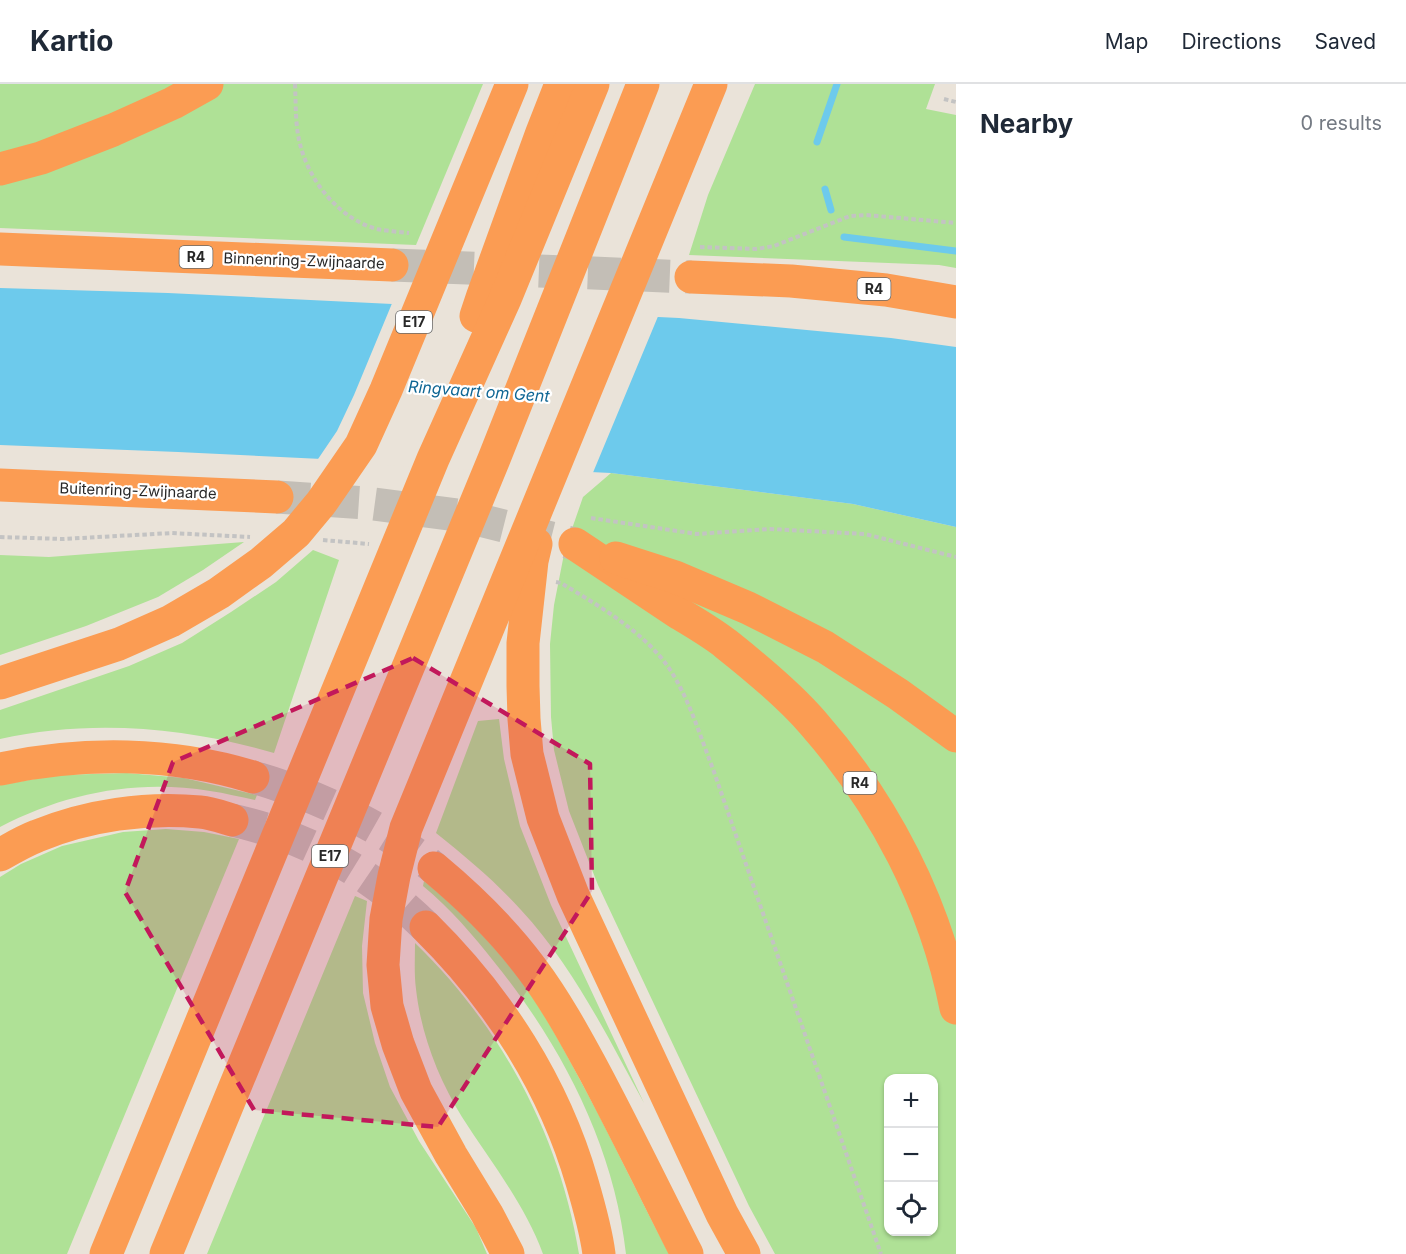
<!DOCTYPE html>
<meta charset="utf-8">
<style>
:root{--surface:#fff;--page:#f6f6f7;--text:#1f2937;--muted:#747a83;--line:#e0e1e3}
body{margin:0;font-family:Inter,sans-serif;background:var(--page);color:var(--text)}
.controls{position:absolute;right:18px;bottom:18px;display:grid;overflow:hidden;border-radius:12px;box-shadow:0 2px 4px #0004}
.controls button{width:54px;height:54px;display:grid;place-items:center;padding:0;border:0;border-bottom:2px solid var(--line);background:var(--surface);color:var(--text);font:30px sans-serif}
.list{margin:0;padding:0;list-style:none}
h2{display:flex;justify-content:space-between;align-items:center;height:78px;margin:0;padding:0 24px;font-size:26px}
h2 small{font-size:20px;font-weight:400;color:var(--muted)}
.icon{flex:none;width:33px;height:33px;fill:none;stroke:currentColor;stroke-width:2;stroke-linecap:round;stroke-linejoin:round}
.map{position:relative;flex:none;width:956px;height:1170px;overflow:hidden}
header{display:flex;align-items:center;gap:36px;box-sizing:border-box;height:84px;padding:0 30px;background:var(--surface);border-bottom:2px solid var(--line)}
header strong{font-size:28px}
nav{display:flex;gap:33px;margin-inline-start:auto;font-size:21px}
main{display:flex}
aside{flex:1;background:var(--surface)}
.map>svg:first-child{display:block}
.green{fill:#afe196;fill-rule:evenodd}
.water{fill:#6dcaec}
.pier{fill:#eae3d9}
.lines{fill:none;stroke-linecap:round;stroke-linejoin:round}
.stream{stroke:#6dcaec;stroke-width:7}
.highway-tunnel{stroke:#c3beb6;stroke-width:33;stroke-dasharray:33 16;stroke-linecap:butt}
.path{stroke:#c3c3c3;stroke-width:4;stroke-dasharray:4.5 3;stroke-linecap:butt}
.highway{stroke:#fb9c53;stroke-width:33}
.marked{fill:#c2185b;fill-opacity:0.2;stroke:#c2185b;stroke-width:4.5;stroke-dasharray:12 8;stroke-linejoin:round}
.labels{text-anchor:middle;stroke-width:4.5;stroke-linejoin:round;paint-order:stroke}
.shield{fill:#fff;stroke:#686868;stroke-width:1.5}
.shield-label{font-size:14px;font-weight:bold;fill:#282828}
.street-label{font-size:15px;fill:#282828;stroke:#fff}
.water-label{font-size:16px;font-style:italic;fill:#0f6694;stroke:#fff}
</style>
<header>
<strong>Kartio</strong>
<nav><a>Map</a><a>Directions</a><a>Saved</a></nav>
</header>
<main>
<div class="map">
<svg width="956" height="1170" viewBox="0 0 956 1170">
<rect width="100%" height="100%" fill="#eae3d9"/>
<g class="green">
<polygon points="0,0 483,0 416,161 0,144"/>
<polygon points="755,0 935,0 926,25 956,31 956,184 939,181 689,171 708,111"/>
<path d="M611,389L853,420L956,443V1170H775L749,1122L598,801L569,727L554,666L551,633L550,560L554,521L565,465L583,413ZM888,994H934V1148H888Z"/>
<polygon points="244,458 203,486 158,513 86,542 0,571 0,471 49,473"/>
<path d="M313,466L339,476L274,669C185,643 91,635 0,655V626L129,582L182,559L231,528L276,498Z"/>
<path d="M499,635L504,675L520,742L551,821L644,1019C607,952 573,882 521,826C495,797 466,773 436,749L478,637Z"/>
<path d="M127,689L184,694L257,711L255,716C240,713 225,709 210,707C137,695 65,709 0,743V701L58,691Z"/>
<polygon points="166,745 204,748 239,755 67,1170 0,1170 0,793 21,780 62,762 123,748"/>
<path d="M424,797C460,826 491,858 519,894C542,925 560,958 578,992C610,1050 638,1111 669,1170H626C614,1062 562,962 495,879C473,851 450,824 423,802Z"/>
<polygon points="355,812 367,817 362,862 363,909 375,959 390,1003 419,1057 476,1144 487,1170 207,1170"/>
<path d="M415,859C501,942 560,1052 579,1170H543C525,1120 490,1077 462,1033C438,994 421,950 416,905C414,890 415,874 415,859Z"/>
</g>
<polygon class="water" points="0,204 168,209 679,234 891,254 956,263 956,443 853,420 611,389 178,368 0,361"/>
<polygon class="pier" points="393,217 659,230 592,391 316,378 337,347 354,311"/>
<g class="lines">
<g class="stream">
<polyline points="817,58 837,0"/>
<polyline points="825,105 831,126"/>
<polyline points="844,153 956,167"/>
</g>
<g class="highway-tunnel">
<polyline points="392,181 691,193"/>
<polyline points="277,413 367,419 464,432 575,460"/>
<path d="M253,693C318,712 381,741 434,784"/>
<path d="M232,736C308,753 370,788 426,843"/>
</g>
<g class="path">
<path d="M295,0C296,20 295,41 300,60C309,97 339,135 377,145C387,147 399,148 409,149"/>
<polyline points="944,15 956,18"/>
<polyline points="700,163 756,165 774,162 850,132 866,131 956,139"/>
<polyline points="591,434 697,450 770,445 865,450 956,473"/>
<polyline points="0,453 63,455 172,449 250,453"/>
<polyline points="323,456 369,460"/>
<path d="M556,498L561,499C599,522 643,547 669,584C689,614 700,652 713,685L881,1170"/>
</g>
<g class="highway">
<polyline points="0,85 41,74 113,46 173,19 207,0"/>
<polyline points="0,165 392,181"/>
<polyline points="691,193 791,197 886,206 956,218"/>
<polyline points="476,232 483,211 541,51 561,0"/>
<polyline points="0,401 277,413"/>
<polyline points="536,460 532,477 523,559 523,602 524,635 527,670 543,734 573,811 722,1130 744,1170"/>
<path d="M575,460C609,483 643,505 677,528C693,538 711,548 726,560C755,583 789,611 813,639C884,720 935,818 956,924"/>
<polyline points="616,474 675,493 748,524 825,563 898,610 956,652"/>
<polyline points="0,599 119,560 171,537 219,509 261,479 296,449 321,419 361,361 386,306 512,0"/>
<path d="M0,685C83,667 172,668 253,693"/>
<path d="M0,771C12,764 24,757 37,752C88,731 146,723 200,728C211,729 222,733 232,736"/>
<path d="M434,784C470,814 504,847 532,885C556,917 575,952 594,987C626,1047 656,1109 687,1170"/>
<path d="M426,843C498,914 554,1001 582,1098C589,1122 596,1146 599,1170"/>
<polyline points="106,1170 433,375 505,215 593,0"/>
<polyline points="166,1170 494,375 643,0"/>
<polyline points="508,1170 487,1130 451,1071 416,1007 398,960 387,922 383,881 386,835 394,792 406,744 711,0"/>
</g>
</g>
<path class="marked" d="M413,574L590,680L592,807L438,1043L254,1026L125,808L173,678Z"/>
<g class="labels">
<g class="shield">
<rect x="179.5" y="162" width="33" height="22" rx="4.5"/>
<rect x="857.5" y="194" width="33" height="22" rx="4.5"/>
<rect x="396" y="227" width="36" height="22" rx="4.5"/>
<rect x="843.5" y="688" width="33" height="22" rx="4.5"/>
<rect x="312" y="761" width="36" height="22" rx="4.5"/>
</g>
<g class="shield-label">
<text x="196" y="178">R4</text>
<text x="874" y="210">R4</text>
<text x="414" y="243">E17</text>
<text x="860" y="704">R4</text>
<text x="330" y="777">E17</text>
</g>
<g class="street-label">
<text transform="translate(304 177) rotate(2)" y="5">Binnenring-Zwijnaarde</text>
<text transform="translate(138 407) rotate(2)" y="5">Buitenring-Zwijnaarde</text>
</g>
<g class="water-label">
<text transform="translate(479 307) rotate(4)" y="6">Ringvaart om Gent</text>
</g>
</g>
</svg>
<div class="controls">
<button>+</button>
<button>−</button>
<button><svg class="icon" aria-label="locate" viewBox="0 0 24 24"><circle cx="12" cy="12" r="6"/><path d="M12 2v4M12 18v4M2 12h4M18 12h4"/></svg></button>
</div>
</div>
<aside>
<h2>Nearby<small>0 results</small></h2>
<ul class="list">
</ul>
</aside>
</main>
